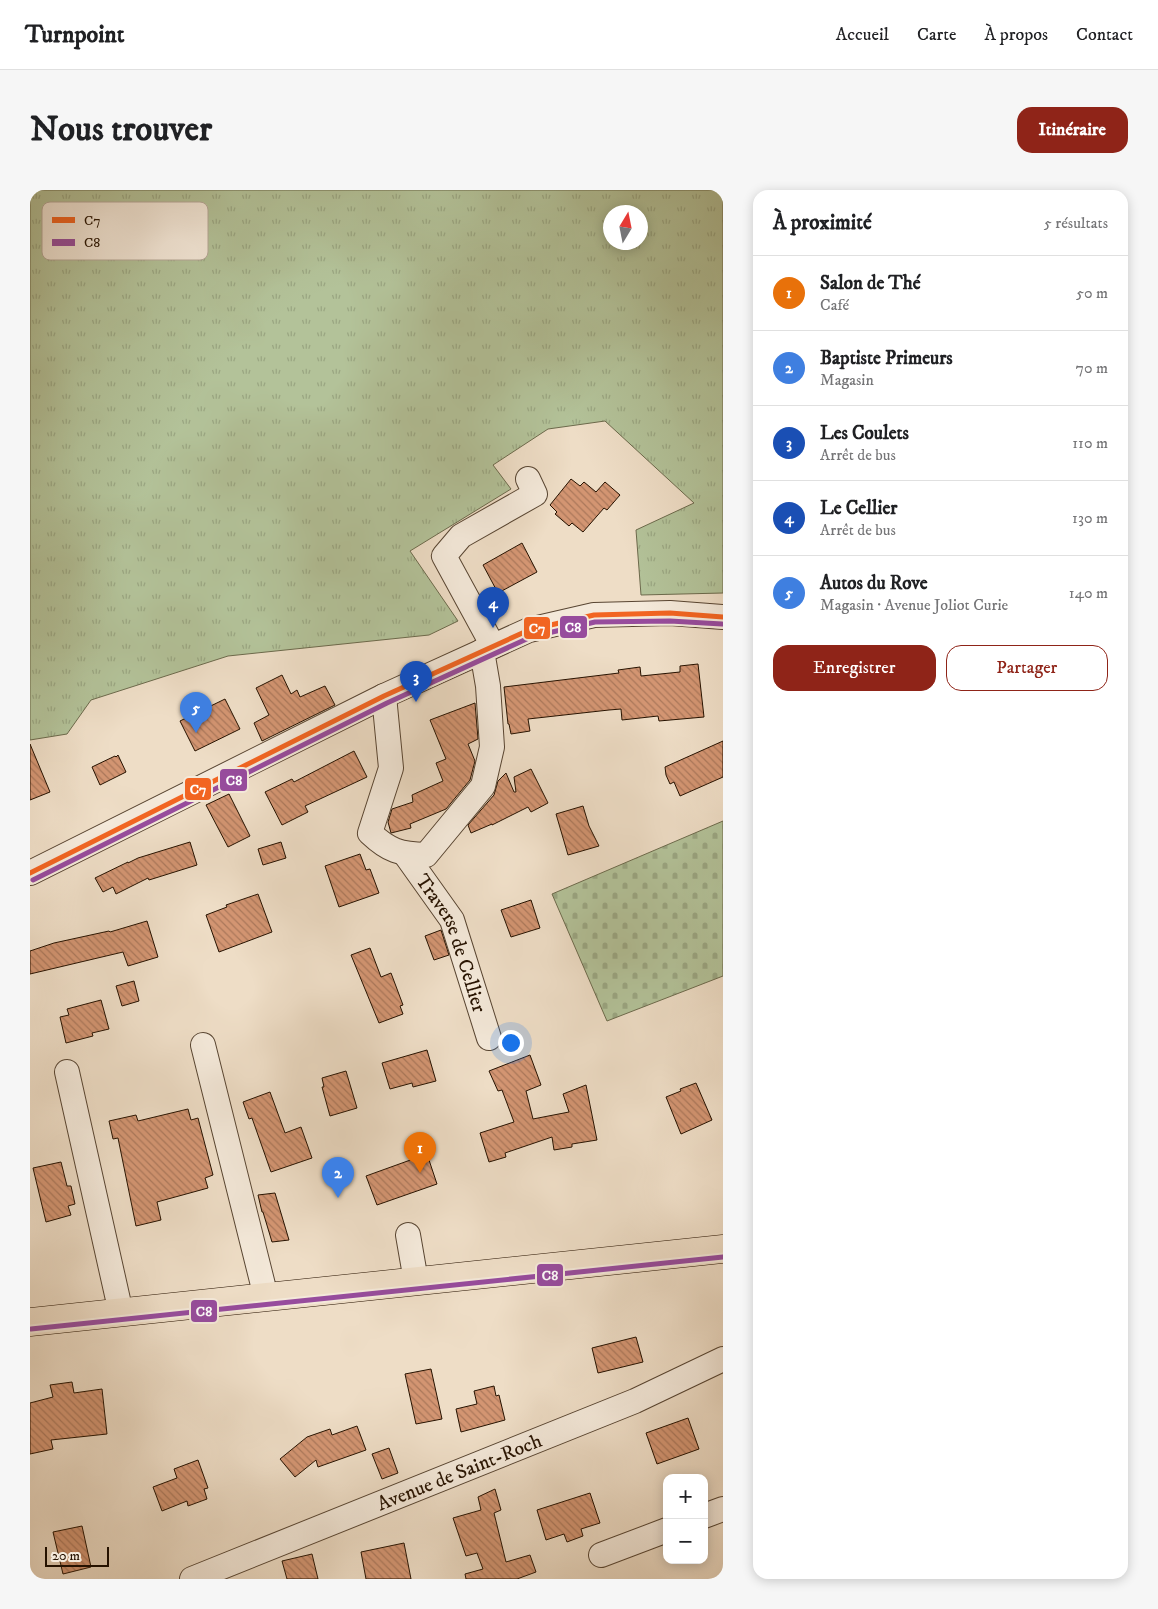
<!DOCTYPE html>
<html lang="fr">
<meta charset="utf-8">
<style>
:root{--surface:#fff;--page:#f6f6f6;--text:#202124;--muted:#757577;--line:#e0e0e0;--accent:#8f2418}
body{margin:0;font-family:"IM FELL DW Pica",serif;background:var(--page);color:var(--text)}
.controls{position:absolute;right:15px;bottom:15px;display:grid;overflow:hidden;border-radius:10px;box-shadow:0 2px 12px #0003}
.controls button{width:45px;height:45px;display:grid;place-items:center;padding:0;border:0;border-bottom:1px solid var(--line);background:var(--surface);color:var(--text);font:25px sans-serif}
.compass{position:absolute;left:573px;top:15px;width:45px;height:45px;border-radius:50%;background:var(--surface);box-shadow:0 2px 12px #0003;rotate:10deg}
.scale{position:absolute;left:15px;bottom:12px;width:64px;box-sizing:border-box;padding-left:5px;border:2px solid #261200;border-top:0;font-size:14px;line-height:18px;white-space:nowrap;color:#261200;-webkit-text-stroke:4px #f4e9da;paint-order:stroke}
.you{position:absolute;left:480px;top:852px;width:18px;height:18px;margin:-12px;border:4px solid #fff;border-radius:50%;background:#1a73e8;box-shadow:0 0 0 8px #1a73e833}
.badge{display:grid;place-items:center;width:32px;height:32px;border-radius:50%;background:var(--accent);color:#fff;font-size:16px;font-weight:700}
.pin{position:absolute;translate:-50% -41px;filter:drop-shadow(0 1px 2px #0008)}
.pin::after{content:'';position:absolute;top:26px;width:18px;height:15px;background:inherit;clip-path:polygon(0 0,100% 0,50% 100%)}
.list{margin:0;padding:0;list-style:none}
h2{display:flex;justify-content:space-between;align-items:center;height:65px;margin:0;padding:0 20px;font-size:21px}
h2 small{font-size:16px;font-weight:400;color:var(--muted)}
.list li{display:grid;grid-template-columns:32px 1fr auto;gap:15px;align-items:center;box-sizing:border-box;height:75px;padding:0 20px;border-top:1px solid var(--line)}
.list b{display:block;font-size:19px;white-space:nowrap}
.list p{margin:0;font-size:16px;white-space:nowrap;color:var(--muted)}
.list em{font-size:16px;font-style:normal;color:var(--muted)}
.actions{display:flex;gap:10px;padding:15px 20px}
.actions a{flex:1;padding:11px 0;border:1px solid var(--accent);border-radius:15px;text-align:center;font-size:18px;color:var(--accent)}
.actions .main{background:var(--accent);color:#fff}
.map{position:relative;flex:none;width:693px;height:1389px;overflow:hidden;border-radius:15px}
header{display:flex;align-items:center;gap:30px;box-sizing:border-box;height:70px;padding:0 25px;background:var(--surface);border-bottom:1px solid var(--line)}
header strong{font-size:24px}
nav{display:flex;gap:28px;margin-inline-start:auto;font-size:18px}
.intro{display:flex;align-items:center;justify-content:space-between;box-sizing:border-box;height:120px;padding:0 30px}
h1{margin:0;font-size:35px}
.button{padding:12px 22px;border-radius:15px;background:var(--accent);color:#fff;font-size:18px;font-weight:700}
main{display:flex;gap:30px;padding:0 30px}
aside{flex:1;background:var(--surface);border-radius:15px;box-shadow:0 2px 12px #0003}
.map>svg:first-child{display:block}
.grass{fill:url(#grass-tufts);stroke:#6c6a4c;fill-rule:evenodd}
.cemetery{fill:url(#cemetery-stones);stroke:#6c6a4c}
.building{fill:url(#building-back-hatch);stroke:#261200}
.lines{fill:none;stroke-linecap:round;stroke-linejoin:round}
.minor-casing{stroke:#584532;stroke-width:26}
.major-casing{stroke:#261200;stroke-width:29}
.minor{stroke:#f4e9da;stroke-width:24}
.major{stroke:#eeddc6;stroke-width:28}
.bus-1-casing{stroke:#f4e9da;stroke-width:9}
.bus-2-casing{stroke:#f4e9da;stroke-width:9}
.bus-1{stroke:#f26522;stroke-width:5}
.bus-2{stroke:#974c9d;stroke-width:5}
.labels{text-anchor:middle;stroke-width:4.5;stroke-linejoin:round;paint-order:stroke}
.street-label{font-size:20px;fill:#261200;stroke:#f4e9da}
.key{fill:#f4e9da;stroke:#b6a899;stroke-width:1}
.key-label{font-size:14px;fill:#261200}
.line-badge{stroke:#f4e9da;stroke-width:2}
.badge-label{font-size:14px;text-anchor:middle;font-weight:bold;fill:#fff}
</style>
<header>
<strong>Turnpoint</strong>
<nav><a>Accueil</a><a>Carte</a><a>À propos</a><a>Contact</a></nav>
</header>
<div class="intro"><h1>Nous trouver</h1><a class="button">Itinéraire</a></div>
<main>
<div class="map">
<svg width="693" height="1389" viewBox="0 0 693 1389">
<defs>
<pattern id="grass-tufts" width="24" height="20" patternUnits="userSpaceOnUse" patternTransform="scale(1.25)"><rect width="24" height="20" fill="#b3c299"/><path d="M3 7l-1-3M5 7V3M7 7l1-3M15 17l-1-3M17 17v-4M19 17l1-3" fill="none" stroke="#9aa682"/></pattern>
<pattern id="cemetery-stones" width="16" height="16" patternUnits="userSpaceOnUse" patternTransform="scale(1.25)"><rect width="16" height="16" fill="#b3c299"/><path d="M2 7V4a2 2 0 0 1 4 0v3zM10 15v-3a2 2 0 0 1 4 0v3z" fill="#9aa682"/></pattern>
<pattern id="building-back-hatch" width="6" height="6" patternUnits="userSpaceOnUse" patternTransform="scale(1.25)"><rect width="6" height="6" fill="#d39572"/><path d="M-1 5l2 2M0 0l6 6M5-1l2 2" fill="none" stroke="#ab785b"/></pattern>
</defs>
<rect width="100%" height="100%" fill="#eeddc6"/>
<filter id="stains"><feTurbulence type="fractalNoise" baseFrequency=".004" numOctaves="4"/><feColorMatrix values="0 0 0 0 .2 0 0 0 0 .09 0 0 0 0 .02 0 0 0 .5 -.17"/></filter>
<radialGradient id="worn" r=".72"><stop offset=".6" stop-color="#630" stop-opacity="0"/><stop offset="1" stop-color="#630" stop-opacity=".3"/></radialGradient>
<path class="grass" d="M0,0H693V403L611,405L606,340L664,313L575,231L518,239L463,275L481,299L380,361L428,431L399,445L198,466L61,510L37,544L0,550ZM580,22H610V52H580Z"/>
<polygon class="cemetery" points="693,631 693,786 577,831 522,704"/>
<g class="building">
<polygon points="541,289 550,296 554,292 566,302 575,292 590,305 577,320 574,318 553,342 542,333 539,336 525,324 527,322 520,315"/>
<polygon points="492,353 507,382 468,403 453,375"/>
<polygon points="668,474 674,527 629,531 628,526 592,530 591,519 579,520 498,529 500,541 481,544 479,534 478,534 474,497 589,483 588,480 610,477 611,486 650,482 650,476"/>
<polygon points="252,485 261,504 267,500 270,507 295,496 305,515 232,551 224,533 239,525 226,498"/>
<polygon points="195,509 210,539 165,561 150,531"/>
<polygon points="445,513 448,549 438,554 445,571 440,590 416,619 380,634 381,638 361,643 358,632 362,619 383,612 382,605 413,591 406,573 416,569 400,530"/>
<polygon points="693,551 693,587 650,606 644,592 640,594 636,585 635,577"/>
<polygon points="0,554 20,602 0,610"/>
<polygon points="324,561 337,587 275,616 278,622 252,635 235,602 262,589 264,592"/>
<polygon points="88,565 96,582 70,595 62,577 85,566 86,567"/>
<polygon points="501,579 518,613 501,622 498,617 462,635 462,634 441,643 438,635 464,605 468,591 476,583 484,602 486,602 484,587"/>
<polygon points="199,604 220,646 198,657 176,615"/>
<polygon points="553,616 559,636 569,656 538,665 526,624"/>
<polygon points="160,652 167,675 119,690 118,688 86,704 83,697 73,702 65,688 98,672 98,673 108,668"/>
<polygon points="251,652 256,668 233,675 228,659"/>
<polygon points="330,664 336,680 340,679 349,703 309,717 295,676"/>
<polygon points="228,704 242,742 189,762 176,725 197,717 196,715"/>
<polygon points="501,710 510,738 481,747 471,720"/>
<polygon points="117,731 128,767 98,776 93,762 0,784 0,761 24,753 79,741 80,742"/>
<polygon points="411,740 419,765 404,770 395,746"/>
<polygon points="340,758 351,787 361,783 373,815 370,816 373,824 349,833 321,765"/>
<polygon points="104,791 109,811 92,816 86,796"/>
<polygon points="71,810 79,839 62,843 63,846 36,853 30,827 39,825 37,819"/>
<polygon points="397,860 406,891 383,897 382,893 360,899 352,873"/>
<polygon points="500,865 511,895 496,901 503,929 539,922 533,904 556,895 567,950 542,954 542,957 524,960 522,947 475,963 476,967 459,972 450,943 484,932 472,900 468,901 459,881"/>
<polygon points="316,881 327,918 300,926 292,897 294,897 292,888"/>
<polygon points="666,893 682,930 651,944 636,907 651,901 650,899"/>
<polygon points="240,902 255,943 271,937 282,968 241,982 222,928 219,929 213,912"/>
<polygon points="158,919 161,930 168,928 183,985 175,988 178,998 127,1012 131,1030 106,1036 88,948 83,949 79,931 106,925 108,931"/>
<polygon points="397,964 407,994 347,1015 336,986"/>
<polygon points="31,972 37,996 41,996 45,1014 38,1016 41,1025 16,1032 3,978"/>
<polygon points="245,1003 259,1050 242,1052 233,1022 232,1022 228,1005"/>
<polygon points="606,1147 613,1172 568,1183 562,1158"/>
<polygon points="401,1179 412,1229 386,1234 375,1184"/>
<polygon points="42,1192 44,1203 72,1199 77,1244 21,1250 23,1259 0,1264 0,1213 23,1207 20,1195"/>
<polygon points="464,1196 466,1206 469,1205 475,1230 431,1242 426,1219 447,1214 444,1201"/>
<polygon points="658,1228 669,1259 627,1274 616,1243"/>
<polygon points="327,1236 336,1260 288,1277 286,1270 265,1287 250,1269 277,1247 300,1239 302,1245"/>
<polygon points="359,1258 368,1283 352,1289 342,1264"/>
<polygon points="168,1270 178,1298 174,1299 177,1309 158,1316 157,1311 132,1321 123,1297 147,1288 144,1279"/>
<polygon points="465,1299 471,1320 464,1323 476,1372 500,1365 506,1382 487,1389 436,1389 435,1384 453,1379 447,1363 436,1366 423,1328 451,1320 448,1307"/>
<polygon points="560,1303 570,1333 551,1339 553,1346 537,1352 534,1344 516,1350 507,1320"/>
<polygon points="52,1336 61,1377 33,1384 23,1342"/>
<polygon points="374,1353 381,1389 336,1389 331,1362"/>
<polygon points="282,1364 288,1389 257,1389 252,1371"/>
</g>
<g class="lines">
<defs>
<g id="minor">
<polyline points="463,456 414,366 431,346 505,304 498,289"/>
<path d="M354,506L361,578L340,643C359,661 370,664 396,665L453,596L462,557L458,496L452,461"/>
<path id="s1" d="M375,664L422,730L459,848"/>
<polyline points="0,683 354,506 499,440 564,425 640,423 693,427"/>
<polyline points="173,855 236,1107"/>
<polyline points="37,882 91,1123"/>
<polyline points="378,1045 386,1091"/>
<polyline points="674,1326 693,1319"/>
<polyline points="571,1365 637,1340"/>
<path id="s2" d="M162,1389L605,1211L693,1169"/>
</g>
<polyline id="major" points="0,1132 693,1059"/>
</defs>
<use href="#minor" class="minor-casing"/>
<use href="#major" class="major-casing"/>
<use href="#minor" class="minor"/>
<use href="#major" class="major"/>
<defs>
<polyline id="bus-1" points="0,683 354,506 499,440 564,425 640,423 693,427"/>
<g id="bus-2">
<polyline points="3,690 357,513 501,447 565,432 640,431 692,434"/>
<polyline points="1,1139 693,1067"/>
</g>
</defs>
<use href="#bus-1" class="bus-1-casing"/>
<use href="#bus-2" class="bus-2-casing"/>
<use href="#bus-1" class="bus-1"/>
<use href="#bus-2" class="bus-2"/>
</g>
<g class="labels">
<g class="street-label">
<text dy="7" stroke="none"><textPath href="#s1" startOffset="102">Traverse de Cellier</textPath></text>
<text dy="7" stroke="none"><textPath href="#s2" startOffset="288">Avenue de Saint-Roch</textPath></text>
</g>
</g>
<rect x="12" y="12" width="166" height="58" rx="8" class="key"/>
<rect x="22" y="27" width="23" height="6" fill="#f26522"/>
<rect x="22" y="49" width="23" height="7" fill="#974c9d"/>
<g class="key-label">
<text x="54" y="35">C7</text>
<text x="54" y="57">C8</text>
</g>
<g class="line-badge">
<rect x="529" y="425" width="29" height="24" rx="5" fill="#974c9d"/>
<rect x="493" y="426" width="28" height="24" rx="5" fill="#f26522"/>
<rect x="189" y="578" width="29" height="24" rx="5" fill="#974c9d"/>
<rect x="154" y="587" width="28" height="24" rx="5" fill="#f26522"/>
<rect x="506" y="1073" width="28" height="24" rx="5" fill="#974c9d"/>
<rect x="160" y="1109" width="28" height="24" rx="5" fill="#974c9d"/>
</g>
<g class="badge-label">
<text x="543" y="442">C8</text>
<text x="507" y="443">C7</text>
<text x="204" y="595">C8</text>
<text x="168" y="604">C7</text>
<text x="520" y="1090">C8</text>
<text x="174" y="1126">C8</text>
</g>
<rect width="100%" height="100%" filter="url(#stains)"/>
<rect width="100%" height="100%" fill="url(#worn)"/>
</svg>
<div class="controls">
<button>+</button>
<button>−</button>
</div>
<svg class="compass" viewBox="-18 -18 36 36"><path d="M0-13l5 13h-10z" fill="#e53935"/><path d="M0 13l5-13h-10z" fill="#757577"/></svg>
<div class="scale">20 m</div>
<div class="you"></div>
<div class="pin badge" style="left:390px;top:983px;background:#e8710a">1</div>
<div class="pin badge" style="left:308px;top:1008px;background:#3f7fe0">2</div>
<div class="pin badge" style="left:386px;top:512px;background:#1a4fb4">3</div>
<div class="pin badge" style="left:463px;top:438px;background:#1a4fb4">4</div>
<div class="pin badge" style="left:166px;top:543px;background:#3f7fe0">5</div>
</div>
<aside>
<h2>À proximité<small>5 résultats</small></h2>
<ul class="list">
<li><span class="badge" style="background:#e8710a">1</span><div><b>Salon de Thé</b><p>Café</p></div><em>50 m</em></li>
<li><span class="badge" style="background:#3f7fe0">2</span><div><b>Baptiste Primeurs</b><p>Magasin</p></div><em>70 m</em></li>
<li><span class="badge" style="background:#1a4fb4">3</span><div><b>Les Coulets</b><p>Arrêt de bus</p></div><em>110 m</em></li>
<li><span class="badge" style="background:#1a4fb4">4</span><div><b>Le Cellier</b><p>Arrêt de bus</p></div><em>130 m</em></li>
<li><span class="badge" style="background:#3f7fe0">5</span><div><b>Autos du Rove</b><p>Magasin · Avenue Joliot Curie</p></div><em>140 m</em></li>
</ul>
<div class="actions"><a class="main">Enregistrer</a><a>Partager</a></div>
</aside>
</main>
